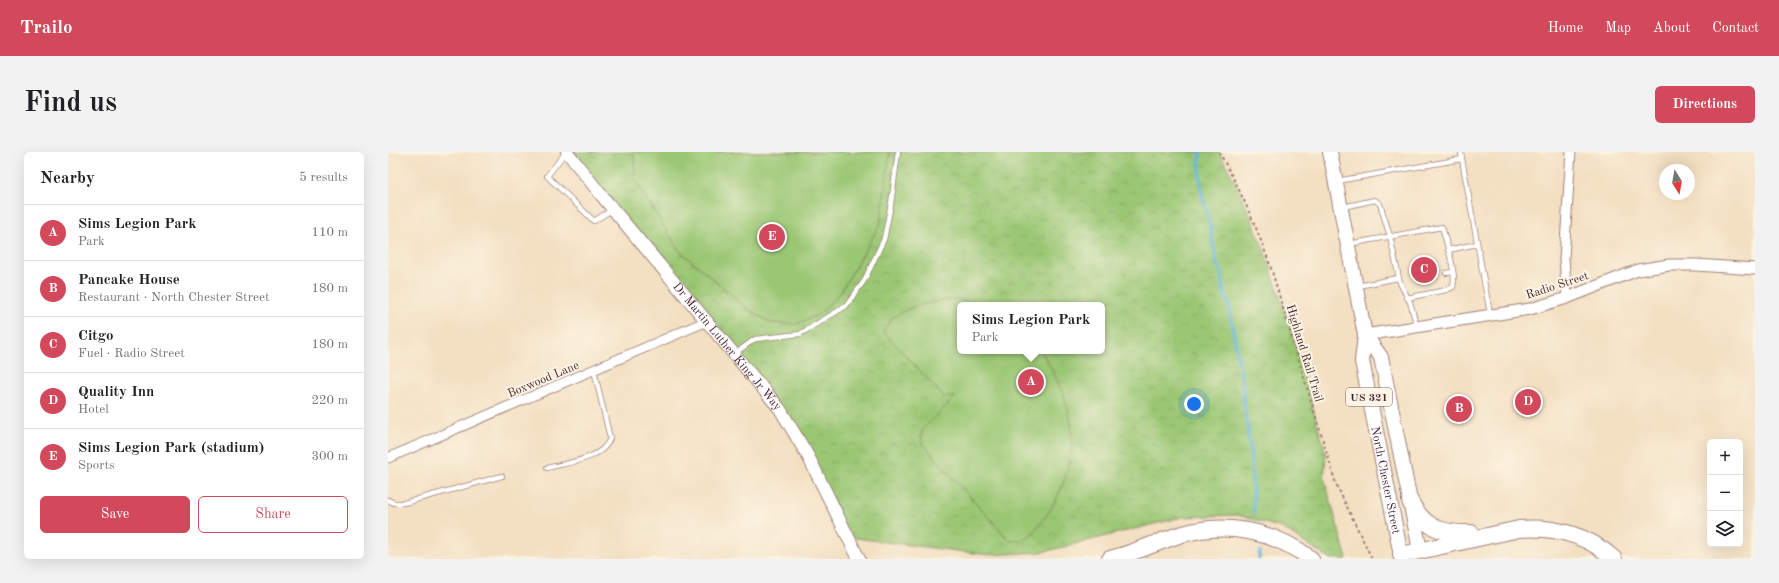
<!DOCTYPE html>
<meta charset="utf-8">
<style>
:root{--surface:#fff;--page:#f2f2f2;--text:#202124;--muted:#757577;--line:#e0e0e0;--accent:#d1495b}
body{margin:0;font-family:"Old Standard TT",serif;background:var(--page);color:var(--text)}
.controls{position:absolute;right:12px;bottom:12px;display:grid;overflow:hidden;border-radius:6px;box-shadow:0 4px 16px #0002}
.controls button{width:36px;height:36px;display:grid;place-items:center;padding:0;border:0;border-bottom:1px solid var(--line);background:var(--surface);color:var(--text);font:20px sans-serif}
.compass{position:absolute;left:1271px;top:12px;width:36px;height:36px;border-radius:50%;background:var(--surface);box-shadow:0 4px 16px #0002;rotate:169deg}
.you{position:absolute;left:806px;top:252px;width:14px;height:14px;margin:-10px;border:3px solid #fff;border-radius:50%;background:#1a73e8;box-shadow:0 0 0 6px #1a73e833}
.badge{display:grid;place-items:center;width:26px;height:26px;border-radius:50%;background:var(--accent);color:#fff;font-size:13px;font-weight:700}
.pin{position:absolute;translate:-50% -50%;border:2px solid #fff;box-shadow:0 1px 4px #0006}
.popup{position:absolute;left:569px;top:150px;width:148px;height:52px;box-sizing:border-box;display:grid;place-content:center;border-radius:6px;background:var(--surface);filter:drop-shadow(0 1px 3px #0005);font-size:13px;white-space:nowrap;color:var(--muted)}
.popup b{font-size:15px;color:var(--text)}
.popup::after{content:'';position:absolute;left:50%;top:100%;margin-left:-8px;border:8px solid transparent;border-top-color:var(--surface)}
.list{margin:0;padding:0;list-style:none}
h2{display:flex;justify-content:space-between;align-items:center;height:52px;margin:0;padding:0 16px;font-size:17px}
h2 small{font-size:13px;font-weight:400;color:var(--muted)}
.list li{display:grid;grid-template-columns:26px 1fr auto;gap:12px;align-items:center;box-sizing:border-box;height:56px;padding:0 16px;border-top:1px solid var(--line)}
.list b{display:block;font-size:15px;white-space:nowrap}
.list p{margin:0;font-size:13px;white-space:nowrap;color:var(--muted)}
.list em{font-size:13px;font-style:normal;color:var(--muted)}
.actions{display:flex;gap:8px;padding:12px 16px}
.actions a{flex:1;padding:9px 0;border:1px solid var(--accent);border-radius:6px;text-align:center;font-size:14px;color:var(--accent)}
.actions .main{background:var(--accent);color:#fff}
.icon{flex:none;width:22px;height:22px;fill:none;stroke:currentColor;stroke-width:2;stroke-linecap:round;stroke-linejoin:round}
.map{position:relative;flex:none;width:1367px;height:407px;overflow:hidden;border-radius:6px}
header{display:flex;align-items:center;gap:24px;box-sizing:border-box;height:56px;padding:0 20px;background:var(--accent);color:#fff}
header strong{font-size:19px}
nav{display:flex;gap:22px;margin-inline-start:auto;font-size:14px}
.intro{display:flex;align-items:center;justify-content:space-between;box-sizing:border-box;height:96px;padding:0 24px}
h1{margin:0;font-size:28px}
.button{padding:10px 18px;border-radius:6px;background:var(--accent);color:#fff;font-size:14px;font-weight:700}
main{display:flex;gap:24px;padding:0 24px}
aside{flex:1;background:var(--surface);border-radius:6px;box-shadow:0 4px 16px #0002}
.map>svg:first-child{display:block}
.park{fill:url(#park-crowns);stroke:#727350;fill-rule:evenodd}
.garden{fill:#9bc775;stroke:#727350}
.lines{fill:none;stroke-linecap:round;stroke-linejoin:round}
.stream{stroke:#66b7e1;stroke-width:3}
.service-casing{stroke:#9e7f76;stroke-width:6}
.minor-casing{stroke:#9e7f76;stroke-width:11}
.tertiary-casing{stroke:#9e7f76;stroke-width:13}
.secondary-casing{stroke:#9e7f76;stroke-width:14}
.primary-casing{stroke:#9e7f76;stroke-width:16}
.motorway-casing{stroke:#9e7f76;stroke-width:18}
.path{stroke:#9e7f76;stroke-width:2;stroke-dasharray:3 3;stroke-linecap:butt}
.service{stroke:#fff;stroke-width:4.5}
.minor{stroke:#fff;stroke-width:9}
.tertiary{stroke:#fff;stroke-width:11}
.secondary{stroke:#fff;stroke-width:12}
.primary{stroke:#fff;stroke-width:14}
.motorway{stroke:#fff;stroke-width:16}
.labels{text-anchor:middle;stroke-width:4;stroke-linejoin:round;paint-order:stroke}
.shield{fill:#fcf5e5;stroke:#7f5f63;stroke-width:1}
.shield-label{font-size:11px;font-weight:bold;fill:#4a1f2b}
.street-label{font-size:12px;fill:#4a1f2b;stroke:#fcf5e5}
</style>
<header>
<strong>Trailo</strong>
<nav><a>Home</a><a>Map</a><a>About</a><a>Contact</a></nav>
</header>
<div class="intro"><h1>Find us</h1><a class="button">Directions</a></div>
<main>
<aside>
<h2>Nearby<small>5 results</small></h2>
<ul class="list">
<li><span class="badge">A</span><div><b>Sims Legion Park</b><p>Park</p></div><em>110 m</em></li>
<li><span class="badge">B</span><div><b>Pancake House</b><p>Restaurant · North Chester Street</p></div><em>180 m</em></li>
<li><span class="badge">C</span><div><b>Citgo</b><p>Fuel · Radio Street</p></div><em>180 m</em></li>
<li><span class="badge">D</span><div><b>Quality Inn</b><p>Hotel</p></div><em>220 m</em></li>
<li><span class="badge">E</span><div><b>Sims Legion Park (stadium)</b><p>Sports</p></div><em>300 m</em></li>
</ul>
<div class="actions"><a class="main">Save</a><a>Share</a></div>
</aside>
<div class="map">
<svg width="1367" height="407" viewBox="0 0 1367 407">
<defs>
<pattern id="park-crowns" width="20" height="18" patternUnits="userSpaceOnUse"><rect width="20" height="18" fill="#9bc775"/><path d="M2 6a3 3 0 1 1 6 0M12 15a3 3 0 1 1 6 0" fill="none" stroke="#87aa65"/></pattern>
</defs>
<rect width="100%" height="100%" fill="#fcf5e5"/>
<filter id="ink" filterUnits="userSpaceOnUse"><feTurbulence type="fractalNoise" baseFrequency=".025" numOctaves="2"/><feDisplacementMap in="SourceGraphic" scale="8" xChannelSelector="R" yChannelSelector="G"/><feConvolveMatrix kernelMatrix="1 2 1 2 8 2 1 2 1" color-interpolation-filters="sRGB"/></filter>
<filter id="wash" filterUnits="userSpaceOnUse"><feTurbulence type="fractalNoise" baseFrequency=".012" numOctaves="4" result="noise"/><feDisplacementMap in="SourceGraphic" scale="16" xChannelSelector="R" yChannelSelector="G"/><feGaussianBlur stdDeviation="0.9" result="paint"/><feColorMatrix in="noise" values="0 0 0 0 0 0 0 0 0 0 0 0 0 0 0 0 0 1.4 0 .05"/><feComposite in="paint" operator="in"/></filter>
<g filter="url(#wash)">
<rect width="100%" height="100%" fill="#f3dfc1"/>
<path class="park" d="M179,0H831C884,94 908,200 938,302L936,326L959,407H942L894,376L850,363L794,365L655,400L600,403L460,385L392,257ZM572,153H714V199H572Z"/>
<g class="garden">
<polygon points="246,0 502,0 492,73 452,141 431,162 409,172 383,171 360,157 291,98 247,29"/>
<path d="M568,147L592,153H572V199H653C666,220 677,241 682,266C690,302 674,347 650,374C647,378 644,383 640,385C635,388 627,388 622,389L534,291V278L567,245H556L495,179C499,174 502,168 507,164C525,152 547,149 568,147Z"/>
</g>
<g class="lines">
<g class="stream">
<path d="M813,0C809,12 814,52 820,63L829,113L832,116L837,145L840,148L856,242L855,246C862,284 864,322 866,361"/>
<polyline points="871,407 872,400"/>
</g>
</g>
</g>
<g filter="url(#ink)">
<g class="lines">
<defs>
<g id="service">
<polyline points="178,0 159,24 206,69 225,57"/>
<polyline points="1073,0 1074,7"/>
<polyline points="949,29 1074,7 1102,162"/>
<polyline points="955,55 987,48 992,52 1002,84 1012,131 1022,150 1029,175"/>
<path d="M961,92L1054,75C1058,90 1069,121 1065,135L1058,138L1019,146"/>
<polyline points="1060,98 1089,92"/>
<polyline points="1058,121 1065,120"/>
<polyline points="970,134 1010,126"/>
<polyline points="346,202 367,187 412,182 458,154 476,129 496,87 503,52 510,0"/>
<path d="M159,316C178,311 216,307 222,286L206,218"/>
<polyline points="0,348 6,351 16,351 114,324"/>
</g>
<g id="minor">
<polyline points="1179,146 1176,106 1183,0"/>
<polyline points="0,306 319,169"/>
</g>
<polyline id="tertiary" points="977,183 1142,157 1179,146 1250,118 1281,113 1308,113 1367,117"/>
<g id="secondary">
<path id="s1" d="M179,0L214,44L392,257L420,304L471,407"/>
</g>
<g id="primary">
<path id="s2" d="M942,0L977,183L974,209L1013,403"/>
<polyline points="977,183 993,205 1032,398"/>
</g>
<g id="motorway">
<path d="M1022,349C1036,376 1054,382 1083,381"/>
<path d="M1013,403L1131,377C1166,374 1200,383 1226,407"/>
<path d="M722,407C746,401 767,391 791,383C836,369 885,378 923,407"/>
</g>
</defs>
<use href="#service" class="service-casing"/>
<use href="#minor" class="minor-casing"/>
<use href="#tertiary" class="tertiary-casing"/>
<use href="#secondary" class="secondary-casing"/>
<use href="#primary" class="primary-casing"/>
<use href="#motorway" class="motorway-casing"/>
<path class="path" d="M831,0C852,37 869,75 883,116L948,332L984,407"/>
<use href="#service" class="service"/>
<use href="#minor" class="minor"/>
<use href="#tertiary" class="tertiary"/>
<use href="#secondary" class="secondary"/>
<use href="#primary" class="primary"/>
<use href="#motorway" class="motorway"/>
</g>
</g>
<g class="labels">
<rect class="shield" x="958" y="236" width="46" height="18" rx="3"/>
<g class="shield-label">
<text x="981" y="249">US 321</text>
</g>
<g class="street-label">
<text transform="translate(1169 133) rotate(-18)" y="4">Radio Street</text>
<text dy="4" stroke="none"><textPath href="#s1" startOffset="252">Dr Martin Luther King Jr Way</textPath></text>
<text transform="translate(917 201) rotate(73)" y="4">Highland Rail Trail</text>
<text transform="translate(155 227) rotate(-23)" y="4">Boxwood Lane</text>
<text dy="4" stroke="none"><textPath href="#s2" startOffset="334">North Chester Street</textPath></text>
</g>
</g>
</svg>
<div class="controls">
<button>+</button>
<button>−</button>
<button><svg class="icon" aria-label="layers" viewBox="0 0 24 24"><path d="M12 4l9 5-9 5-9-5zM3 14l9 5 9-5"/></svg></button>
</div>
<svg class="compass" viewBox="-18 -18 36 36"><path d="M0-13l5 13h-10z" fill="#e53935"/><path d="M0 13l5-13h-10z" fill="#757577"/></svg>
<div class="you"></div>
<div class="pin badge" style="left:643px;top:230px">A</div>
<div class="popup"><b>Sims Legion Park</b>Park</div>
<div class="pin badge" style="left:1071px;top:257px">B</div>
<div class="pin badge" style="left:1036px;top:118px">C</div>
<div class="pin badge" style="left:1140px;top:250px">D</div>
<div class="pin badge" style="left:384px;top:85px">E</div>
</div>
</main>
